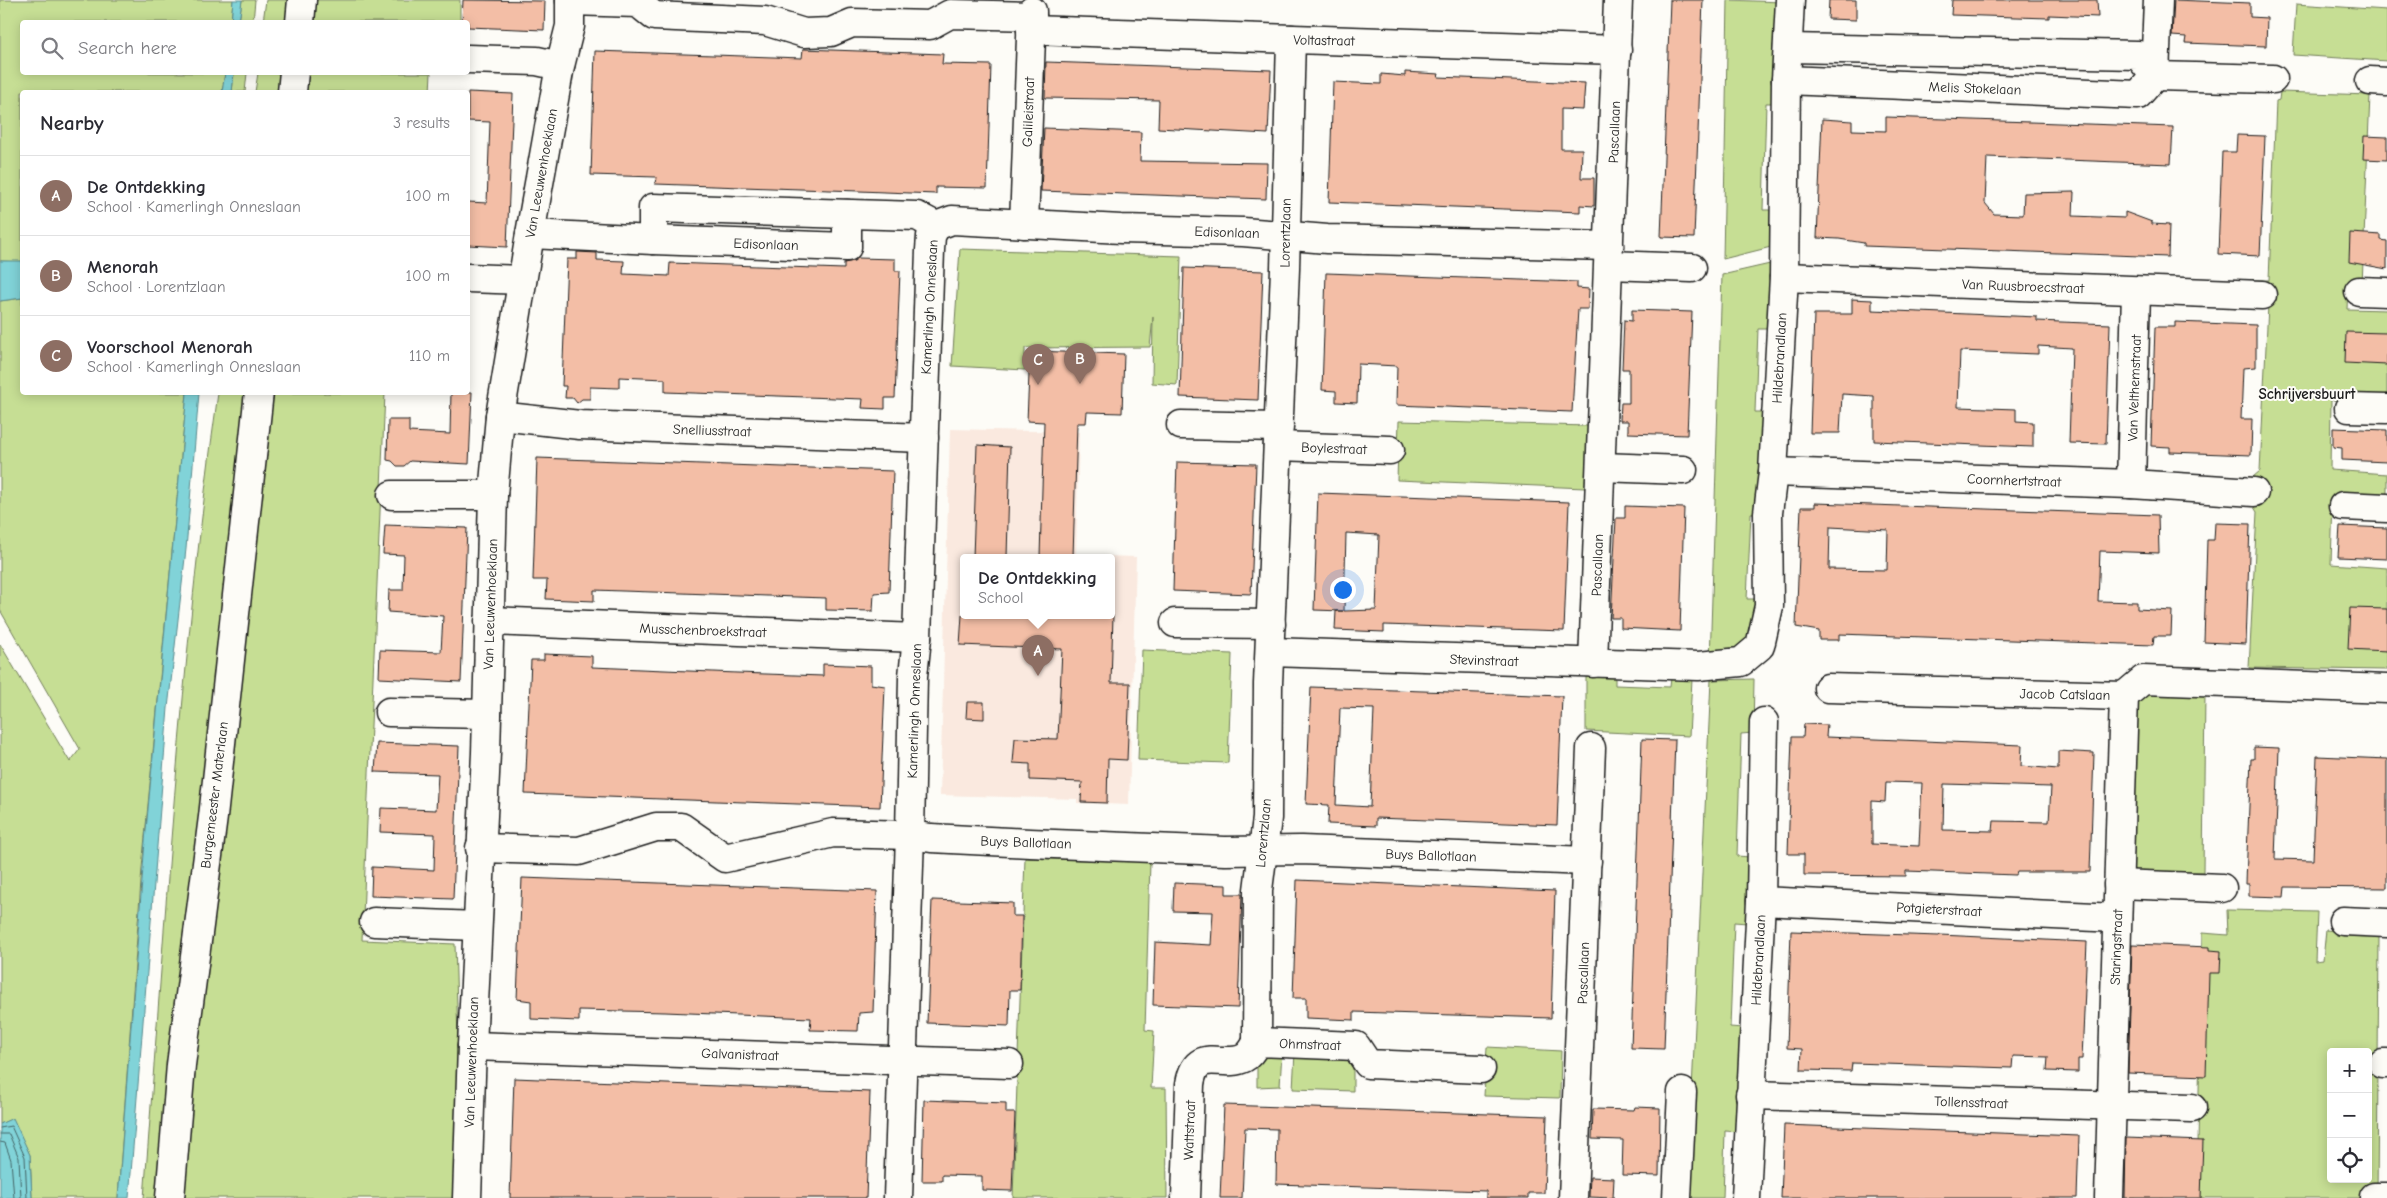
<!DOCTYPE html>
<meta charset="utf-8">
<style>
:root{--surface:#fff;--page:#f7f7f7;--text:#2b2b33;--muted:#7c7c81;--line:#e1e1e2;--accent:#d93025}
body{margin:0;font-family:"Comic Neue",sans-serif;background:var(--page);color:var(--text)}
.controls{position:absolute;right:15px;bottom:15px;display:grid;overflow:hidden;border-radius:5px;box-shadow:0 2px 12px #0003}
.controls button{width:45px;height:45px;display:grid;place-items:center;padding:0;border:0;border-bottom:1px solid var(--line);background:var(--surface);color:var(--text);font:25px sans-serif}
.you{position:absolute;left:1342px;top:589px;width:18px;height:18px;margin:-12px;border:4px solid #fff;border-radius:50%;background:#1a73e8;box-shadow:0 0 0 8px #1a73e833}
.badge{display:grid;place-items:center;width:32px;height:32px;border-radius:50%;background:var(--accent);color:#fff;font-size:16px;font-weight:700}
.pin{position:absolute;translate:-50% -41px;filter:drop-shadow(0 1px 2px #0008)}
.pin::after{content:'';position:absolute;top:26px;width:18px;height:15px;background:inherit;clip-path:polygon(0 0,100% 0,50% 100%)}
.popup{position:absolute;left:960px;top:554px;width:155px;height:65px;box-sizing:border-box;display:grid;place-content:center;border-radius:5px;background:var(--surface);filter:drop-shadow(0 1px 4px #0005);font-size:16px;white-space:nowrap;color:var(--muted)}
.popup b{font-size:19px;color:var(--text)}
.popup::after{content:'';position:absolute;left:50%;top:100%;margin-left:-10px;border:10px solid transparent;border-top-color:var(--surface)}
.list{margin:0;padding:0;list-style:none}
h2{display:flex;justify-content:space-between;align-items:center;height:65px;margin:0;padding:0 20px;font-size:21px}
h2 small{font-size:16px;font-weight:400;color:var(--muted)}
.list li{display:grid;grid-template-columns:32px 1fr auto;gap:15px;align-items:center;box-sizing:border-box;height:80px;padding:0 20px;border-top:1px solid var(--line)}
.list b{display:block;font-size:19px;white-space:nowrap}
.list p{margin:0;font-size:16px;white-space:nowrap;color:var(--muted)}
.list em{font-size:16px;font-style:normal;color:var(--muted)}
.icon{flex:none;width:28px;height:28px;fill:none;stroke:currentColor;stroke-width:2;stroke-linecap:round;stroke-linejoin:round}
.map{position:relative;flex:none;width:2387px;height:1198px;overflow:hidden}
.search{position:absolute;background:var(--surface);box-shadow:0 2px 12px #0003;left:20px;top:20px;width:450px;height:55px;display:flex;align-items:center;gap:12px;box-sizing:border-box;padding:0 18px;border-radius:5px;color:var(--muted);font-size:19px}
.panel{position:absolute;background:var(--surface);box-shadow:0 2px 12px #0003;left:20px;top:90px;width:450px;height:305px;border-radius:5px}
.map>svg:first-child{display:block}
.built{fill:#fae9df;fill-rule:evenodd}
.green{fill:#c6de94;stroke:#717d58;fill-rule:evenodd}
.water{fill:#81d3d8;stroke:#598a8d}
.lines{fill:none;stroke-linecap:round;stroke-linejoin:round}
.shore{stroke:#446567;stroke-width:1}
.building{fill:#f3bea6;stroke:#1c1c1c;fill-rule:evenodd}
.minor-casing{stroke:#1c1c1c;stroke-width:31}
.major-casing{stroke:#1c1c1c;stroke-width:31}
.minor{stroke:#fdfcf7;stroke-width:28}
.major{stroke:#fdfcf7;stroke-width:28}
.labels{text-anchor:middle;stroke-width:4;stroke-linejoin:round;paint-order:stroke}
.street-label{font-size:14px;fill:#1c1c1c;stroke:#fdfcf7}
.neighbourhood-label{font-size:15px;font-weight:bold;fill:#1c1c1c;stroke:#fdfcf7}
</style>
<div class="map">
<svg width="2387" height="1198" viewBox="0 0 2387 1198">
<rect width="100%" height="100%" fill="#fdfcf7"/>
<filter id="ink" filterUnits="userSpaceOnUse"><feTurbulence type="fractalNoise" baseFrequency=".02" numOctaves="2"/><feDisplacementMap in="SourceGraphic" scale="10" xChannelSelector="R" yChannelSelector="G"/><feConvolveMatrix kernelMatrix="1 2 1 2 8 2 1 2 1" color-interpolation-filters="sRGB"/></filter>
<g filter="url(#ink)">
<path class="built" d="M950,429L1079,432L1076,555L1136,557L1129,805L1077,803V799L940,795ZM964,557H1112V615H964Z"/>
<g class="green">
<polygon points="0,0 233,0 231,22 22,22 22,72 225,73 222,92 22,92 22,262 0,261"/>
<polygon points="242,0 255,0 253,22 239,22"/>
<polygon points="266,0 291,0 289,22 263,22"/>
<polygon points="313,0 460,0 460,22 311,22"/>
<polygon points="1728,0 1782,2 1777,103 1766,103 1763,210 1773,210 1771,247 1723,259"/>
<polygon points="2296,4 2387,10 2387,61 2293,55"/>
<polygon points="234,73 247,73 245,92 232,92"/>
<polygon points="258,73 283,73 281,92 255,92"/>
<polygon points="305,73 431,73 430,92 303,92"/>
<polygon points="2280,92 2370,95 2362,285 2348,285 2347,309 2387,310 2387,401 2331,400 2330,470 2387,474 2387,501 2333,500 2331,564 2387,568 2387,670 2249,668 2257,512 2252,504 2149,500 2150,475 2253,477 2260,471 2268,305 2155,279 2269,280 2276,101 2279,100"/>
<polygon points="960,249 1181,256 1177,385 1152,383 1153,317 1150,347 1025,348 1025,370 952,366"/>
<polygon points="1770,264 1768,329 1758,329 1755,412 1765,412 1760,513 1751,513 1747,599 1757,599 1755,653 1710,662 1722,275"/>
<polygon points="22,298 22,392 187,393 142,868 118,1198 32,1198 30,1155 12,1119 0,1124 0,644 70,762 80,749 0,610 0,301"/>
<path d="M218,393H248L173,1047L159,1198H144C165,929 180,660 218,393Z"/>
<polygon points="270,393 385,393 362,940 455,944 463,1198 180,1198"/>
<polygon points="1399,421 1588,426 1585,488 1397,480"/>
<polygon points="1142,650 1232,654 1228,763 1138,760"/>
<polygon points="1586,674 1615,676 1615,685 1670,687 1671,678 1692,679 1689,736 1586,731"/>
<polygon points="1754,679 1753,733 1741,734 1737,856 1750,857 1747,923 1734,922 1730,1027 1743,1028 1739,1132 1725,1131 1723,1198 1687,1198 1711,680"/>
<polygon points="2142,691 2205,693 2203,872 2126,873 2131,702"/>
<polygon points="1025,858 1150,862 1145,1030 1154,1031 1151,1088 1166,1088 1167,1198 1013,1198"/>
<path d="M2227,910L2317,912L2315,961L2323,960L2326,930L2379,935L2377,1198H2197L2202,933L2228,935ZM2331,1052H2368V1179H2331Z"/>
<polygon points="1487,1047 1561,1051 1560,1098 1484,1096"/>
<polygon points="1282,1051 1280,1086 1257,1087 1257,1067 1261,1057"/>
<polygon points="1295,1052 1349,1058 1353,1064 1353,1091 1293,1089"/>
</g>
<g class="water">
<polygon points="233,0 242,0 239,22 231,22"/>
<polygon points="225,73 234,73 232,92 222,92"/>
<polygon points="0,261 22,261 22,298 0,301"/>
<polygon points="187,393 199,393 186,549 168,708 129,1198 118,1198 145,841"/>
<polygon points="13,1118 30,1155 32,1198 0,1198 0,1124"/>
</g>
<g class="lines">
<g class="shore">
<polyline points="0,1128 11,1126 25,1157 27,1198"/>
<polyline points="0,1134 9,1134 19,1158 21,1198"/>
<polyline points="0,1142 5,1143 11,1160 14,1198"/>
</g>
</g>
<g class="building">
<polygon points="463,0 545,1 544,30 468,27 468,22 462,22"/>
<polygon points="1670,0 1703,0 1694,238 1661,237"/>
<polygon points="1829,0 1856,0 1856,20 1828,19"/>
<polygon points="1952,0 2097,0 2098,17 2049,15 2049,18 1951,15"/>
<polygon points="2174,0 2250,3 2250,17 2267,18 2266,46 2185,43 2186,37 2172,36"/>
<polygon points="803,49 943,54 942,64 991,65 987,188 936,187 936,194 859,191 655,184 656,177 591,175 595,51 802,58"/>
<polygon points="1046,62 1271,70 1268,134 1158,128 1159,100 1045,98"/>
<polygon points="1405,72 1439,74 1438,77 1585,83 1583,110 1561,109 1561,149 1582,149 1581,178 1594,178 1594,206 1580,205 1580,212 1329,202 1333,82 1381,84 1381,74 1405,76"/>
<polygon points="468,92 513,94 507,247 468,245 468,202 487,203 490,122 468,121"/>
<polygon points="1886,117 2173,127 2171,164 1987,157 1985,203 1994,214 2023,215 2024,193 2074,192 2073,216 2125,218 2125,212 2152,222 2152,224 2169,225 2168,257 1864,246 1864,243 1839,239 1817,238 1822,119 1852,121 1852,130 1886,131"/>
<polygon points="1044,128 1141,132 1140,161 1267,163 1266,199 1041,191"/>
<polygon points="2237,135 2265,136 2260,256 2218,254 2222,152 2236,152"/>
<polygon points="2364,136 2387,137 2387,160 2363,159"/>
<polygon points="2350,233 2381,235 2381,240 2387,241 2387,269 2349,262"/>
<polygon points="577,252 597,253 597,260 624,261 623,274 669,276 670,263 844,269 844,263 854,261 858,258 895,259 895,271 900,271 895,398 885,398 885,409 862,408 863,399 665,392 665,379 619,377 619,388 590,387 590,399 582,399 577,403 573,398 565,398 566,386 562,386 567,259 577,259"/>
<polygon points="1184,268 1263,271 1258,400 1180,397"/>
<polygon points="1326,273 1577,282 1577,288 1589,289 1588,309 1578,309 1572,412 1396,405 1397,366 1358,364 1357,403 1336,402 1336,391 1322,390"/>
<polygon points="1852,299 1872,300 1872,310 2037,317 2037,321 2110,324 2106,444 2069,443 2072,348 2038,346 2038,354 1960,351 1958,407 2016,409 2016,421 2033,422 2033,447 1874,441 1874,396 1842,394 1840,433 1810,433 1814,314 1852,314"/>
<polygon points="1632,310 1692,312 1687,435 1628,433 1628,421 1620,421 1621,403 1629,403 1629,369 1622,369 1624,320 1632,321"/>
<polygon points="2175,322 2256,325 2256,367 2243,368 2241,419 2252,419 2251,455 2170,452 2170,447 2151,446 2155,327 2175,327"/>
<polygon points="2346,332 2387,333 2387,365 2345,363"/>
<polygon points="1030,351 1124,354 1122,413 1087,412 1086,423 1077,423 1073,557 1040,557 1044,422 1027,421"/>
<polygon points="451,392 472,392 469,464 410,461 404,466 397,466 392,461 387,460 388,420 409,420 409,432 450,434"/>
<polygon points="2333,428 2387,430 2387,462 2342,460 2342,448 2333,447"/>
<polygon points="977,445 1010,447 1007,557 973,557"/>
<polygon points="537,458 893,471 889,592 874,593 873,611 826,610 826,598 594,590 594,601 546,599 547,580 533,580"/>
<polygon points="1177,462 1256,464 1251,594 1173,591"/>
<path d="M1318,493L1569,502L1564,631L1384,625V632L1335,630L1336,611H1343L1314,610ZM1346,533L1379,535L1376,610L1344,611Z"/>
<path d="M1815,503L2158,515L2159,553L2100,551L2098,601L2137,602V609L2172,611L2171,636H2154L2153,645L1839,634V640H1819V631L1796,627L1801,507H1815ZM1830,527L1888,530L1887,570L1829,569Z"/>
<polygon points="1625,506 1684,508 1680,631 1621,628 1621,618 1611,618 1616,518 1625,518"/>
<polygon points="2215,523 2250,524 2246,644 2204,642 2207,540 2214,540"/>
<polygon points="385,525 467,528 461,682 379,678 380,650 441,652 443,616 388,612 389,590 403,590 404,555 383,554"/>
<polygon points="2340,526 2387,528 2387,559 2338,557"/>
<polygon points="2350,608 2387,609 2387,651 2348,649"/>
<polygon points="962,615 1113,615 1111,683 1130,683 1127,760 1108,759 1107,803 1081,802 1082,782 1030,780 1030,764 1013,763 1015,738 1058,739 1062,649 960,645"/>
<polygon points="544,654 592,656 592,667 737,673 823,676 823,664 871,666 871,684 885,686 880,807 525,794 531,660 544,660"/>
<path d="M1311,687L1562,696L1557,825L1376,818V826L1328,824L1329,805L1306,804ZM1340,708L1374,709L1370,807L1336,805Z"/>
<polygon points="967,702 984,702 984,719 966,718"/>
<path d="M1804,724L1827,725L1826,737L2022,745L2021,766L2058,769V751L2094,753L2090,872H2017L2016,875L1906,871V876L1804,875V854H1788L1792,737H1803ZM1886,782L1922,783L1919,846L1872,844V801L1885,802ZM1944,784L2051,787L2049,822L1994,821L1993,831L1943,830Z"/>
<polygon points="1642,739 1675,740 1664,1049 1631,1048"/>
<polygon points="377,743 459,746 453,899 371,896 372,867 434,870 435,834 380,832 381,808 436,810 438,774 375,772"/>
<polygon points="2254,747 2279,748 2275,859 2313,860 2317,756 2387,759 2387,888 2285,887 2284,897 2249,896 2249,884 2246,884 2247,854 2251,759 2254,759"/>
<polygon points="522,878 877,891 873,1012 859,1013 858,1031 810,1030 811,1018 665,1012 579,1010 579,1021 531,1019 531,1001 517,999"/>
<polygon points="1297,880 1555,891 1551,1018 1354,1012 1354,1020 1306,1018 1306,998 1293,998"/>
<polygon points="1174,883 1226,885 1226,894 1242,894 1238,1008 1153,1005 1155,942 1211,945 1213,912 1173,911"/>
<polygon points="932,900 1013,903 1013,916 1022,916 1020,990 1010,990 1009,1026 927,1023"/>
<polygon points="1791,931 1939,936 1940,935 2087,942 2082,1059 2078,1059 2078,1072 2047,1071 2048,1057 2013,1056 2012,1068 1852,1063 1851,1071 1801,1070 1802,1049 1787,1048"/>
<polygon points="2132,944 2210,947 2210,950 2221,951 2220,973 2209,973 2206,1076 2128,1073"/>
<polygon points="514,1078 870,1092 866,1198 510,1198"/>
<polygon points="924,1100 1006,1103 1006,1113 1015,1113 1012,1191 982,1190 982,1176 942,1175 942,1181 922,1181"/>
<polygon points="1224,1105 1547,1116 1544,1193 1528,1193 1528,1198 1486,1198 1486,1191 1276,1184 1277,1129 1245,1128 1242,1198 1220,1198"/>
<polygon points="1635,1107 1660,1108 1659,1176 1622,1175 1623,1140 1592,1139 1593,1109 1634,1110"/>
<polygon points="1784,1125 2079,1136 2077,1198 1781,1198"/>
<polygon points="2126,1138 2203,1141 2201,1198 2125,1198"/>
<polygon points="1590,1177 1614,1178 1613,1198 1589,1197"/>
</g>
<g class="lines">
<defs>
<g id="minor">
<polyline points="570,1 638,3 654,16 765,21 804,33 831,32 852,23 930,25 950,14 1032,16"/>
<polyline points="1031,30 1617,50"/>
<polyline points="1788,48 2138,55 2155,76 2273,79"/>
<polyline points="468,59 537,61 560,66"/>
<polyline points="2155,76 2158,0"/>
<polyline points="1786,80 2138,95 2155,76"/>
<polyline points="2370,81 2387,82"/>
<polyline points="1024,224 1032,11"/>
<polyline points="530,234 653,240 653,208 917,216 936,226 952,220 1121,229 1243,232 1327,239 1609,246"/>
<polyline points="653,240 847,247 847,214"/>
<polyline points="1609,265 1692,268"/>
<polyline points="1784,277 2262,295"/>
<polyline points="468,278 522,280"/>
<polyline points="2359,291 2387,292"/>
<polyline points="2349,408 2387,409"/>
<polyline points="500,416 580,425 924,438"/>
<polyline points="1181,425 1279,427"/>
<polyline points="1278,446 1390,450"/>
<polyline points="1601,467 1683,470"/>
<polyline points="1773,472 2131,484 2254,492"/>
<polyline points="2131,484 2136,291"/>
<polyline points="392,495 493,495"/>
<polyline points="2343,506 2387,508"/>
<polyline points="489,621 917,638"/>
<polyline points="1175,623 1271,624"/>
<polyline points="1270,652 1698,666 1741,662 1760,646 1769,606 1768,513 1773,472 1784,277 1786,80 1790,0"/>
<polyline points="1593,663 1618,0"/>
<polyline points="1828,688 2124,696 2143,680 2387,689"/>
<polyline points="389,712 487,714"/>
<polyline points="480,848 579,851 656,827 681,827 725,858 833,833 910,835 931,838 1030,843 1225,851 1301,850 1587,861"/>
<polyline points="2118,884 2222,888"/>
<polyline points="1761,901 2117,918"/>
<polyline points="2343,921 2387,923"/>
<polyline points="374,922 477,926"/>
<polyline points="1257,1042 1258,890 1267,818 1268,684 1285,269 1291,39"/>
<polyline points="472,1046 1009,1064"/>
<polyline points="2383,1064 2387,1064"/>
<polyline points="1750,1095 2192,1108"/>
<polyline points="2374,1197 2387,1197"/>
<polyline points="467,1198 472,1046 486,753 493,495 500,416 530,234 560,66 570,26 570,0"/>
<polyline points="898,1198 910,835 913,676 917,638 930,250 931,236 936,226"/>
<path d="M1186,1198L1190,1084C1196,1045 1222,1069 1244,1058C1250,1055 1254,1048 1257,1042L1356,1046L1368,1064L1481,1069"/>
<polyline points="1573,1198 1591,748"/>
<polyline points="1677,1198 1682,1092"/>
<polyline points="1746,1198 1761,901 1764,722"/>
<polyline points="2109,1198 2124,696"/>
</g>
<g id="major">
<polyline points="300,22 302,0"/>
<polyline points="292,92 294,72"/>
<polyline points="170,1198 181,1065 213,817 259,392"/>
</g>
</defs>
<use href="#minor" class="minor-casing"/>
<use href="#major" class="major-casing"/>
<use href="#minor" class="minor"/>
<use href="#major" class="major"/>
</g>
</g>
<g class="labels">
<g class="street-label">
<text transform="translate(1324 40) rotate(1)" y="5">Voltastraat</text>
<text transform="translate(1975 88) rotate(2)" y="5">Melis Stokelaan</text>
<text transform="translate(1028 112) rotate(-88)" y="5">Galileistraat</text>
<text transform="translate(1614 132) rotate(-88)" y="5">Pascallaan</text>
<text transform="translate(541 173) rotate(-80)" y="5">Van Leeuwenhoeklaan</text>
<text transform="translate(1227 232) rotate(2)" y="5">Edisonlaan</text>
<text transform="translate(1285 233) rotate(-89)" y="5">Lorentzlaan</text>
<text transform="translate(766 244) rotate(2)" y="5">Edisonlaan</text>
<text transform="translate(2023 286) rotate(2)" y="5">Van Ruusbroecstraat</text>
<text transform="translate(929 307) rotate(-87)" y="5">Kamerlingh Onneslaan</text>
<text transform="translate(1779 358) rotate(-87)" y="5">Hildebrandlaan</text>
<text transform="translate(2134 388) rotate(-88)" y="5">Van Velthemstraat</text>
<text transform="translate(712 430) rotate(2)" y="5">Snelliusstraat</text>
<text transform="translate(1334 448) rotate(2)" y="5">Boylestraat</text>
<text transform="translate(2014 480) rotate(2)" y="5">Coornhertstraat</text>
<text transform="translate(1597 565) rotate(-88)" y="5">Pascallaan</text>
<text transform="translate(490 604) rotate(-88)" y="5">Van Leeuwenhoeklaan</text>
<text transform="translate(703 630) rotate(2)" y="5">Musschenbroekstraat</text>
<text transform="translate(1484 660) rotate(2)" y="5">Stevinstraat</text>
<text transform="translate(2065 694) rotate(1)" y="5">Jacob Catslaan</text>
<text transform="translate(914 711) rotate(-88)" y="5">Kamerlingh Onneslaan</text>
<text transform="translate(214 795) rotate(-83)" y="5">Burgemeester Materlaan</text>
<text transform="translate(1263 833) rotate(-85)" y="5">Lorentzlaan</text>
<text transform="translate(1026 842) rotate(2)" y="5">Buys Ballotlaan</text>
<text transform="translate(1431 855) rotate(2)" y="5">Buys Ballotlaan</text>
<text transform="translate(1939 909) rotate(3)" y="5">Potgieterstraat</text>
<text transform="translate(2116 947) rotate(-88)" y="5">Staringstraat</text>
<text transform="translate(1758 960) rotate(-87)" y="5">Hildebrandlaan</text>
<text transform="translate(1583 973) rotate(-88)" y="5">Pascallaan</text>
<text transform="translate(1310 1044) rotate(2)" y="5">Ohmstraat</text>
<text transform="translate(740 1054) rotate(2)" y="5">Galvanistraat</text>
<text transform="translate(471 1062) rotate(-88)" y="5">Van Leeuwenhoeklaan</text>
<text transform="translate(1971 1102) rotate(2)" y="5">Tollensstraat</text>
<text transform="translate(1189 1130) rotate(-88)" y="5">Wattstraat</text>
</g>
<g class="neighbourhood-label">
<text x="2307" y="399">Schrijversbuurt</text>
</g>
</g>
</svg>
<div class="controls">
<button>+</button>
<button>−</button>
<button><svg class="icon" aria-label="locate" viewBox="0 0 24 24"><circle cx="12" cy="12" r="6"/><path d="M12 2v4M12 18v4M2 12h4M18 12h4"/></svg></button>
</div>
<div class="you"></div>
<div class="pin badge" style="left:1038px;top:676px;background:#8d6e63">A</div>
<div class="popup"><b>De Ontdekking</b>School</div>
<div class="pin badge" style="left:1080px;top:384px;background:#8d6e63">B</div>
<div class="pin badge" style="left:1038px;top:385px;background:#8d6e63">C</div>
<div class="search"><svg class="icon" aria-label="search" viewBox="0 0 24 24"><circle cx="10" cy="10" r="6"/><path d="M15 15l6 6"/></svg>Search here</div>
<section class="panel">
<h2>Nearby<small>3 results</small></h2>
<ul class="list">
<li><span class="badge" style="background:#8d6e63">A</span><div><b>De Ontdekking</b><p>School · Kamerlingh Onneslaan</p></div><em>100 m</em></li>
<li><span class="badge" style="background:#8d6e63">B</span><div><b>Menorah</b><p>School · Lorentzlaan</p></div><em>100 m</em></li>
<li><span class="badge" style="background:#8d6e63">C</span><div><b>Voorschool Menorah</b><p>School · Kamerlingh Onneslaan</p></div><em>110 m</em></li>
</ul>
</section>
</div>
